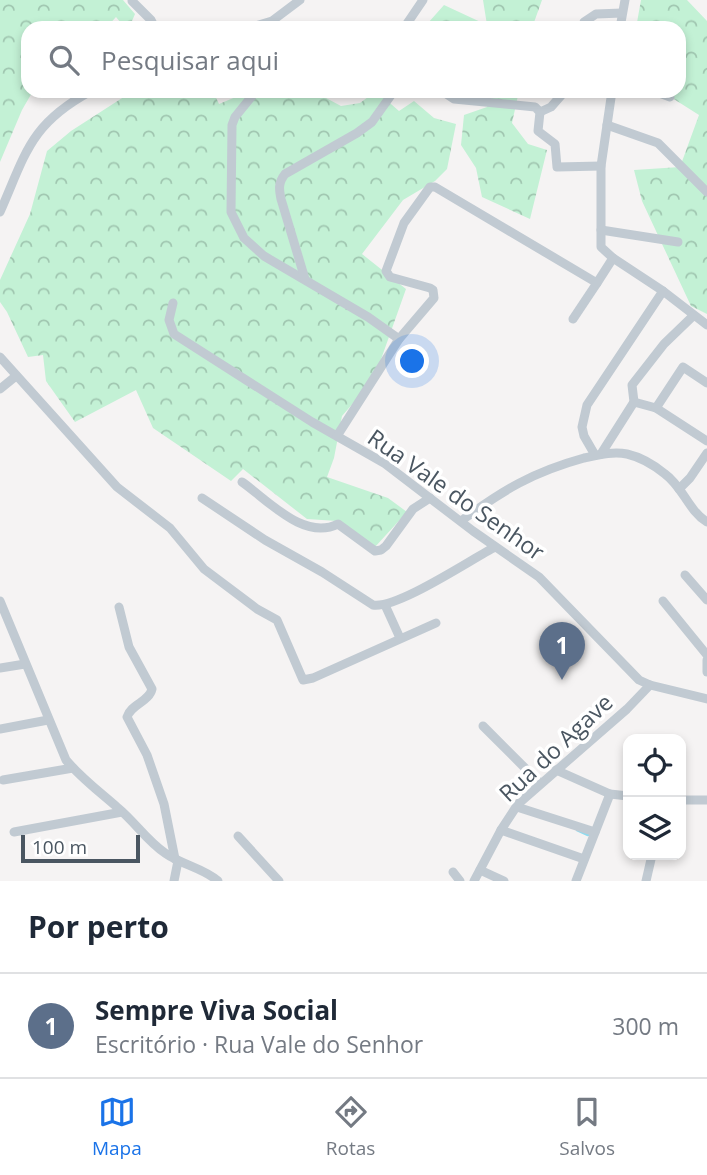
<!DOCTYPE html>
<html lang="pt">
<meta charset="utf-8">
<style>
:root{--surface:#fff;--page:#f6f6f7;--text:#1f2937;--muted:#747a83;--line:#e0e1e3;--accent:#1a73e8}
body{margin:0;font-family:"Open Sans",sans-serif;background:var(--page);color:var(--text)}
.controls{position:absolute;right:21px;bottom:21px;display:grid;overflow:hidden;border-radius:14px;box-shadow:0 4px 10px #0003}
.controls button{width:63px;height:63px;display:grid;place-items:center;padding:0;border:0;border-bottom:2px solid var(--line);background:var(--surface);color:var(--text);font:35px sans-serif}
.scale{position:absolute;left:21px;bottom:18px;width:119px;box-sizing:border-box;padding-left:7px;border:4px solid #4a5661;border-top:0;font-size:19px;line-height:24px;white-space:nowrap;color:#4a5661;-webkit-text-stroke:5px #fff;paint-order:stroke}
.you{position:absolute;left:413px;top:362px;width:24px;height:24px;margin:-18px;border:5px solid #fff;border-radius:50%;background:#1a73e8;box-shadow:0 0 0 10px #1a73e833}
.badge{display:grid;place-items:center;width:46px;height:46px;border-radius:50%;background:var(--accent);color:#fff;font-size:23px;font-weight:700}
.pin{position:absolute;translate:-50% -58px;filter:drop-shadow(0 2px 4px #0008)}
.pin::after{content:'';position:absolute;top:37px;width:24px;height:21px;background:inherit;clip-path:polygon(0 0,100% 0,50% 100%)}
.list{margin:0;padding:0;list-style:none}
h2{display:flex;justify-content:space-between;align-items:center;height:91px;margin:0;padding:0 28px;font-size:30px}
h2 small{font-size:23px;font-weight:400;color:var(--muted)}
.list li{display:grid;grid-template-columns:46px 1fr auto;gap:21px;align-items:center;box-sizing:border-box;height:105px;padding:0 28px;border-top:2px solid var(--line)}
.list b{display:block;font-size:26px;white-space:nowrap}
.list p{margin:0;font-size:23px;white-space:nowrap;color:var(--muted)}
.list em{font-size:23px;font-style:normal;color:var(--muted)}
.icon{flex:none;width:38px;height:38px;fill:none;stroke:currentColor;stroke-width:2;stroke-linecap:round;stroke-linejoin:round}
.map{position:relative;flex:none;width:707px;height:881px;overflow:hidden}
.search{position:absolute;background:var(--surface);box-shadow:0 4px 10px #0003;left:21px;right:21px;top:21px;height:77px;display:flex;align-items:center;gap:18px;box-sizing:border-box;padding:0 24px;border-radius:21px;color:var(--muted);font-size:26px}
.sheet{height:196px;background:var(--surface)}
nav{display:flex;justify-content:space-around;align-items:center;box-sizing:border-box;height:98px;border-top:2px solid var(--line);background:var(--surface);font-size:19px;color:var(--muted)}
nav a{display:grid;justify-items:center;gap:4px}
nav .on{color:var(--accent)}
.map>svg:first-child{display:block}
.forest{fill:url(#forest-crowns)}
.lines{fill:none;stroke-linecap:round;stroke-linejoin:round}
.stream{stroke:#90daee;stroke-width:2.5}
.minor{stroke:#c1cad2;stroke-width:9}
.labels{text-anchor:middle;stroke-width:7;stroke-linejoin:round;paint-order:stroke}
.street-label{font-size:23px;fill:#4a5661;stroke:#fff}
</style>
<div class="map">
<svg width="707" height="881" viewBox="0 0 707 881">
<defs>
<pattern id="forest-crowns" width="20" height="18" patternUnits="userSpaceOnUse" patternTransform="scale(1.75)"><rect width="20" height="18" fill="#c3f1d5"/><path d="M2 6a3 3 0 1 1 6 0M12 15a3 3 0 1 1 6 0" fill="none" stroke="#a0c6b0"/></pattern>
</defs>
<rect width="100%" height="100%" fill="#f5f3f3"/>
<g class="forest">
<polygon points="0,0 123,0 135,14 129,28 125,28 116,17 106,28 28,28 28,91 33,91 22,110 0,162"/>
<polygon points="483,0 542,0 532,28 428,28 428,23 444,5 487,25"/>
<polygon points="641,0 687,0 707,21 707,314 691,306 642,201 634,170 680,167 699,115 669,96 668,91 679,91 679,28 636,28"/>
<polygon points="133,91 213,91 219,104 250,91 313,91 341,106 360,103 376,91 399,111 414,101 434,118 456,124 447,169 435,181 403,200 362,254 406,289 374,379 342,416 334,458 327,477 388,498 407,512 375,547 337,521 307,519 243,469 231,481 153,428 136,390 75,422 46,381 43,355 28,357 7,312 0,302 0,280 30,214 47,151 71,131"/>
<polygon points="491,91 519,91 512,123 528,144 547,150 530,219 482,197 476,168 461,145 464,115 487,107"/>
</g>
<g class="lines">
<polyline class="stream" points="577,830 588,835"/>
<g class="minor">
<polyline points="132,1 151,20 155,28"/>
<polyline points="249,28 272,21 300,0"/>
<polyline points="404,28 423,0"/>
<polyline points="583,28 584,22 596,14 622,13"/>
<polyline points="620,28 625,0"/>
<polyline points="256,91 235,117 232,125 231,212 244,238 264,256 368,317 399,339"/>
<polyline points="442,91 454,99 535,107 540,112 538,131 555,144 557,167 601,166"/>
<polyline points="612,91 601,166 601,247 613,258 663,291 707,325"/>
<polyline points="654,91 670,97"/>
<polyline points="540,112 551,107 565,91"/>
<polyline points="607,125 658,143 707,192"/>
<path d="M0,212C26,153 30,124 91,91"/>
<polyline points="601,230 678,242"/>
<path d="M305,279L281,199C279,189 278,183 285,174L357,133L372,122L394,91"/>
<polyline points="173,303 169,320 174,334 312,422 384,463 473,531 539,577 639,680 650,685 707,699"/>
<polyline points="573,319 597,283"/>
<polyline points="0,357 117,487 170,528 204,569 257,609 277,620 303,680 313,678 436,623"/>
<polyline points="0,389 16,376"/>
<polyline points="634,402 656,408 707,441"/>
<polyline points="656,408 683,367 707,383"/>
<polyline points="337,436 399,339 434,298 433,290 430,288 390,277 386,271 404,223 430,187 435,187 597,283 613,258"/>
<polyline points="601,454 634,402 632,385 664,344 693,316"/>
<polyline points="595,455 584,436 582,427 587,405 663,291"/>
<path d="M242,482C269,501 304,541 338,524L375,551L381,550L386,546L413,509L430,498"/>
<polyline points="679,489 690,478 707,453"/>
<path d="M202,498L265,540L322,572L373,605C397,609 470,560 495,547"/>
<path d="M461,521C503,490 533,472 584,458C598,455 613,451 627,454C640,457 654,465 665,474C683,487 688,510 707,522"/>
<polyline points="685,575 707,600"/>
<path d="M0,601L66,760C82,779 100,792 118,808C135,822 147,841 165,853C182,865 203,868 218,881"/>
<polyline points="663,601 707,655"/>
<polyline points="385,605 400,638"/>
<path d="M119,607L129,647L152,689C149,702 131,704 127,717L147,755L164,804L175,859"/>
<polyline points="707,660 707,672"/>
<polyline points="0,668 25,664"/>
<polyline points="483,726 540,783"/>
<polyline points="0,729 48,720"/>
<polyline points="556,770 610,794 628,796"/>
<polyline points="3,780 73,768"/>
<polyline points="681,800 707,800"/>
<polyline points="517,807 595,832"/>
<polyline points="501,830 584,859"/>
<polyline points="14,832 122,812"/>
<polyline points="238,836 279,881"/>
<polyline points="480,870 504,881"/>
<polyline points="453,872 460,881"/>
<polyline points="174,881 178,861"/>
<polyline points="474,881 501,830 518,804 627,709 650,685"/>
<polyline points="576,881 610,794"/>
<polyline points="646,881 652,855"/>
</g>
</g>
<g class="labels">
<g class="street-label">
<text transform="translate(456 495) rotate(35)" y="8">Rua Vale do Senhor</text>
<text transform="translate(556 748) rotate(-43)" y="8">Rua do Agave</text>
</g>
</g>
</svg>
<div class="controls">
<button><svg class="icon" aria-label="locate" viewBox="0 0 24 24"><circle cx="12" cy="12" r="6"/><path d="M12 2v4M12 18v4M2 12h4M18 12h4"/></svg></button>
<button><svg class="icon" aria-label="layers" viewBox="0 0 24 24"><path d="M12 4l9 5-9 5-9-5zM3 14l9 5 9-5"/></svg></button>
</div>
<div class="scale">100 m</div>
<div class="you"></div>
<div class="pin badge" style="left:562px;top:680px;background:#5c6f8a">1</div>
<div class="search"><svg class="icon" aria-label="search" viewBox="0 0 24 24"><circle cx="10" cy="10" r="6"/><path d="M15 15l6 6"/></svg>Pesquisar aqui</div>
</div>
<section class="sheet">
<h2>Por perto<small></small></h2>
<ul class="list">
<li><span class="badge" style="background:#5c6f8a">1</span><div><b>Sempre Viva Social</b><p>Escritório · Rua Vale do Senhor</p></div><em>300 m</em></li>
</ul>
</section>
<nav>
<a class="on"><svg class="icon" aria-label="map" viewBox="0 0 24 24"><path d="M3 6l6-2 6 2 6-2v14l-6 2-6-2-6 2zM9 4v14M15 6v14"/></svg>Mapa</a>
<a><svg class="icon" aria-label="directions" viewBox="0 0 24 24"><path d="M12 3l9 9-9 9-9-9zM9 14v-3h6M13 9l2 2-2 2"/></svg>Rotas</a>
<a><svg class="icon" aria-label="saved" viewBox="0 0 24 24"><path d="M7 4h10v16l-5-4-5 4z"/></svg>Salvos</a>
</nav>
